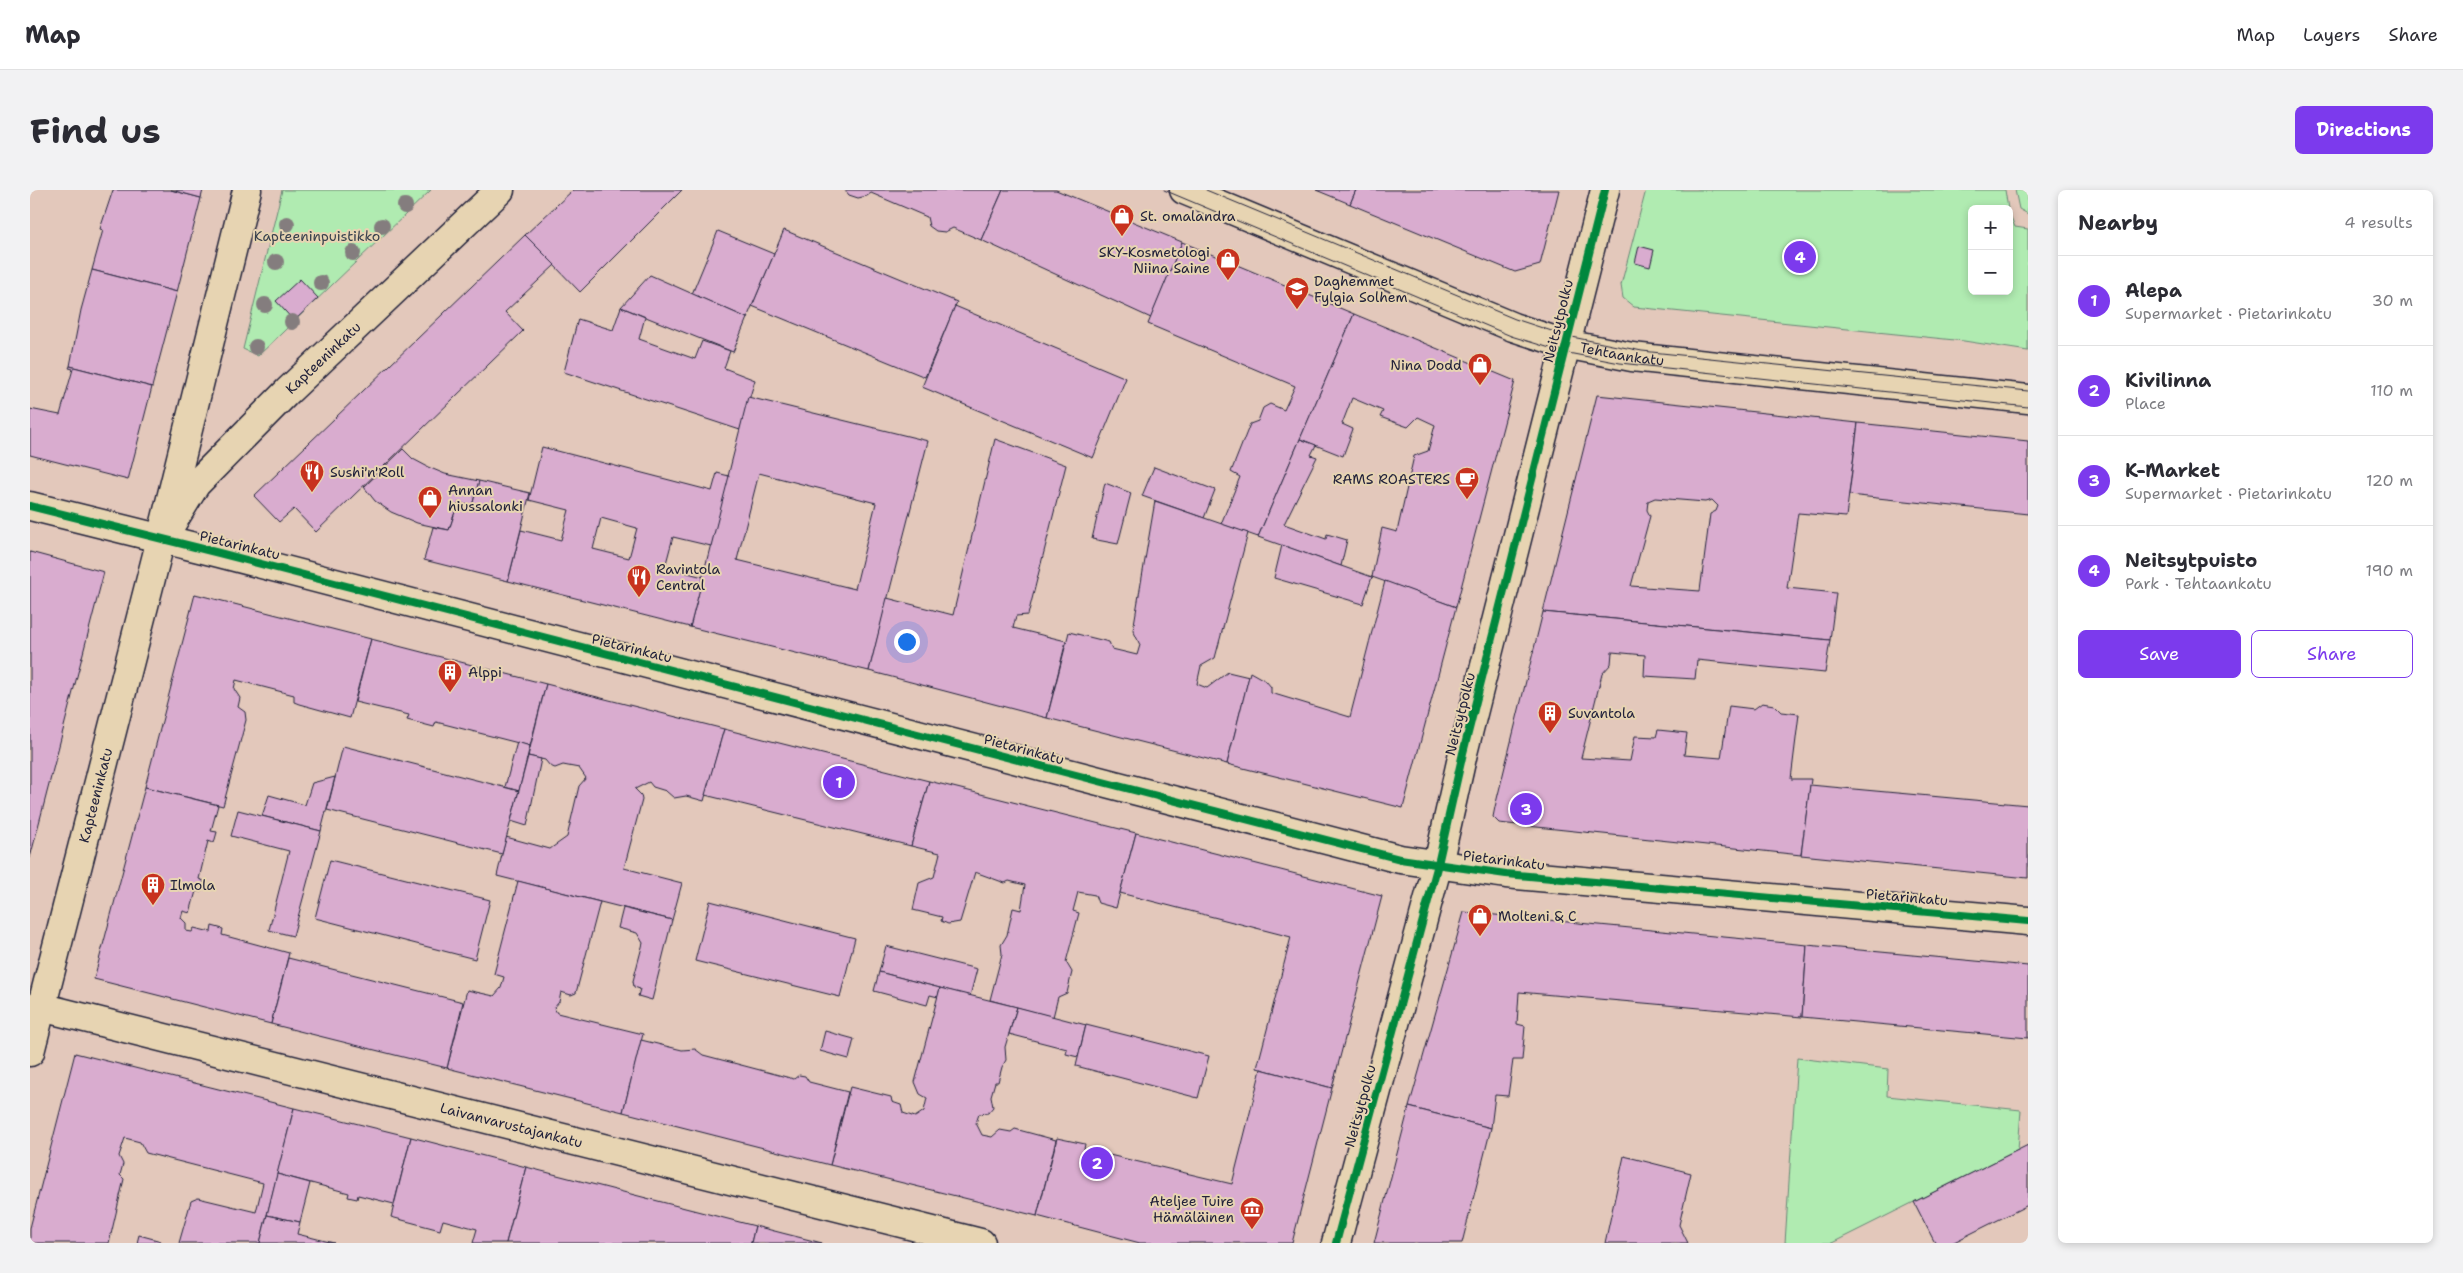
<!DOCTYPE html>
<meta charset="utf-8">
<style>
:root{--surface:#fff;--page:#f2f2f3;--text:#2b2b33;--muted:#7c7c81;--line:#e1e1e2;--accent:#7c3aed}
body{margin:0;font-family:"Shantell Sans",sans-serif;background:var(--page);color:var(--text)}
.controls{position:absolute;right:15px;top:15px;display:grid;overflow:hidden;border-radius:8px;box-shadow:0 2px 8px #0003}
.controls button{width:45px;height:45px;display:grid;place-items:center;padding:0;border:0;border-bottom:1px solid var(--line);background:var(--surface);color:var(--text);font:25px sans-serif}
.you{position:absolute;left:876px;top:451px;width:18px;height:18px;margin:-12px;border:4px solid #fff;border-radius:50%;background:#1a73e8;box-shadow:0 0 0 8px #1a73e833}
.badge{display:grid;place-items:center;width:32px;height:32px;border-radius:50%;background:var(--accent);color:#fff;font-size:16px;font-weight:700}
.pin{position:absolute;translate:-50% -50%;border:2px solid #fff;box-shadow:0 1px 5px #0006}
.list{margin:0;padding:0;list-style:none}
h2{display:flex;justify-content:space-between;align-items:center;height:65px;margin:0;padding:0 20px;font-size:21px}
h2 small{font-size:16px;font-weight:400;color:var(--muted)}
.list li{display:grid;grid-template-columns:32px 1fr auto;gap:15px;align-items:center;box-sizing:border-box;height:90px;padding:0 20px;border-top:1px solid var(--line)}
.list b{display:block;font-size:19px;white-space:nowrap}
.list p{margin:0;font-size:16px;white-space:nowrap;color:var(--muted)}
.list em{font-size:16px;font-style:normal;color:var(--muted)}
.actions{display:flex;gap:10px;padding:15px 20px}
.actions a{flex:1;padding:11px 0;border:1px solid var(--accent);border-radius:8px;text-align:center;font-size:18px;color:var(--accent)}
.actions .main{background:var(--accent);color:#fff}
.map{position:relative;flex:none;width:1998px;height:1053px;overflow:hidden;border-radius:8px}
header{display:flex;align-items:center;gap:30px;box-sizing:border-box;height:70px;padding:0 25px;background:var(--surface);border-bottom:1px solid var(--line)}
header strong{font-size:24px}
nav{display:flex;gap:28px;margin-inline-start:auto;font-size:18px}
.intro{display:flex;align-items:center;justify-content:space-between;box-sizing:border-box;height:120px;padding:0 30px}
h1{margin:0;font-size:35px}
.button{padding:12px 22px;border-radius:8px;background:var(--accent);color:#fff;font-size:18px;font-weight:700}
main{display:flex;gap:30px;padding:0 30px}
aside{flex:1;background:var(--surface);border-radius:8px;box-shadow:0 2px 8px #0003}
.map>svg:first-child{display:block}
.green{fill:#b0ebb1;stroke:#698676}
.building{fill:#d9accf;stroke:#22223b;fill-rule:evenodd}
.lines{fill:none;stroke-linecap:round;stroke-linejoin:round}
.street-casing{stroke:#22223b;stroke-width:31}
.secondary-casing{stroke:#22223b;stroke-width:31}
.street{stroke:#e7d4b2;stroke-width:28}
.secondary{stroke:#e7d4b2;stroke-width:28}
.tram{stroke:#22223b;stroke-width:1}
.cycleway-casing{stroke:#e7d4b2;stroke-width:11}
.cycleway{stroke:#00873e;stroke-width:8}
.tree{fill:#847d7e}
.labels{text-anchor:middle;stroke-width:4;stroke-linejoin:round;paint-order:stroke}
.poi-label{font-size:14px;fill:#22223b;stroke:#e7d4b2;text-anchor:start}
.park-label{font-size:14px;fill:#37404d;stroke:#e7d4b2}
.street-label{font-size:14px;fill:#22223b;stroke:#e7d4b2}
</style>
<header>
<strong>Map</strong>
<nav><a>Map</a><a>Layers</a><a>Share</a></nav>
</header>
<div class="intro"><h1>Find us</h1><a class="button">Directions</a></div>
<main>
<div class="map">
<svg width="1998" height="1053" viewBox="0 0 1998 1053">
<rect width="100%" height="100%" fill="#e3c8bb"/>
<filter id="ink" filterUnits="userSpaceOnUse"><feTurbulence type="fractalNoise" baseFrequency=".02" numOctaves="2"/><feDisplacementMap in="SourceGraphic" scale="10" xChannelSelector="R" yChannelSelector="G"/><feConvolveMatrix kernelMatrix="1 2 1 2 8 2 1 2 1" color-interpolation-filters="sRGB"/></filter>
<g filter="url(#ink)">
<g class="green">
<polygon points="252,0 401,0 228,166 213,159"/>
<polygon points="1616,0 1975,0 1978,19 1942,19 1942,101 1979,101 1979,22 1985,37 1998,39 1998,161 1934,151 1604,117 1593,108 1591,95"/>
<polygon points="1985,0 1998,0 1998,24 1989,19"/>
<polygon points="1767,868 1858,879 1857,906 1991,920 1988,960 1802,1053 1755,1053"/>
</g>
<g class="building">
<polygon points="83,0 141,0 171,8 147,102 62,80 73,40 70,39"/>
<polygon points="141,0 173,0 171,8"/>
<polygon points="543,0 652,0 550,102 495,45"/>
<polygon points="815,0 973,0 951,50 923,38 915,42 906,41 899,36 897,27 841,3 837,6 828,8 819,5"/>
<polygon points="973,0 1026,0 1152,52 1121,128 951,50"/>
<polygon points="1286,0 1326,0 1320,14"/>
<polygon points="1326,0 1529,0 1510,75 1485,82 1320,14"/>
<polygon points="754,40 927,112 895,187 722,116"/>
<polygon points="688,41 744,64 717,128 662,104"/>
<polygon points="495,45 525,75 475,122 493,141 286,342 264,319 249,332 224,306"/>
<polygon points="1152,52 1324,124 1228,347 1191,334 1210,287 1201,282 1220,234 1228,231 1233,218 1240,214 1254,220 1265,196 1118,134"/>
<polygon points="1609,56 1624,60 1620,77 1605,73"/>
<polygon points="62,80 147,102 122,197 40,176 51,120"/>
<polygon points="620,85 717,128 703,162 591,117"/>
<polygon points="270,89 288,108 264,131 246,111"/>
<polygon points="925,116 1096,188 1063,268 892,197"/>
<polygon points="591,117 615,127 609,149 665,169 672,151 700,161 694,178 725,190 710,240 534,182 548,129 583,140"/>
<polygon points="1324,124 1485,191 1426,417 1342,387 1352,338 1367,342 1384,266 1398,261 1405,235 1388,227 1378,237 1350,227 1353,221 1322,208 1312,234 1323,239 1313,266 1270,249"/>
<polygon points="40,176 122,197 98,290 0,265 0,219 30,225 43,179 39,178"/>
<path d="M1567,205L1828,233L1816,327L1768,323L1757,398L1806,403L1800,450L1513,422ZM1625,308L1675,312L1682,310L1688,316L1686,321L1680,324L1670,401L1601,396L1620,326L1617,320L1618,311Z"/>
<path d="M718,207L898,251L839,481L660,437ZM729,283L846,313L825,399L707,370Z"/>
<polygon points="1828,233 1998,251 1998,324 1819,305"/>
<polygon points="965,249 1036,275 998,425 986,426 983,438 1036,451 1017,528 839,481 857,408 923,425"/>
<polygon points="1270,249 1286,255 1281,265 1287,267 1254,334 1296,349 1297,344 1317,350 1311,376 1228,347"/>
<path d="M512,257L682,301L687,283L699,286L681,356L643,347L635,377L673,387L660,437L478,391L491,340L531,350L539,320L499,310ZM571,328L607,338L599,368L563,359Z"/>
<polygon points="373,259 383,269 398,277 415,284 449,291 442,316 428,313 419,340 387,333 361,322 345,311 334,297"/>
<polygon points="1124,277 1185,300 1174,328 1112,306"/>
<polygon points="449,291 500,303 478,391 394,370 403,337 419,340 428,313 442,316"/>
<polygon points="1075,293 1101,303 1088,354 1062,349"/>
<polygon points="1125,311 1218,343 1185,468 1171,476 1167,494 1177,498 1198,482 1219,487 1197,574 1017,528 1039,442 1079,452 1082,459 1107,465 1110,455 1103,440"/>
<polygon points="1252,355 1342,387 1333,414 1244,388"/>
<polygon points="0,362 74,382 0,668"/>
<polygon points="1355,391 1426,417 1373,618 1197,574 1220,482 1236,491 1241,497 1241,503 1320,527"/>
<polygon points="165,404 341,449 320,528 269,514 264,512 264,505 206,490 204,499 210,508 208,517 215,522 216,530 193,616 115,597"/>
<polygon points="1513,422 1800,450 1795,483 1667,470 1665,489 1614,486 1615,465 1582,462 1581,474 1572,484 1551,568 1600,571 1605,546 1626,547 1628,540 1657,543 1654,565 1691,568 1699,516 1724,519 1732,513 1744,515 1751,522 1769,524 1761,589 1781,589 1771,665 1469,633 1463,627 1465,617"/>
<polygon points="341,449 516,494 500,556 406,532 404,537 377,530 379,525 325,512"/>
<polygon points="516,494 694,539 674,611 656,606 644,608 636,601 623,597 619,592 605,599 611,605 612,610 594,678 652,693 642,730 467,686 476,647 520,659 537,647 549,596 556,588 549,578 533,575 525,578 520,576 515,570 498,566"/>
<polygon points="694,539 899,591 881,656 675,605"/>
<polygon points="487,552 500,556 489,601 475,597"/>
<polygon points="313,556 489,601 472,664 297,620"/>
<polygon points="498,566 511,569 497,636 481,631"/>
<polygon points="305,587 291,641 232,626 239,605 275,615 282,593"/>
<polygon points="899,591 1106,643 1086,718 1068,713 1065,705 1048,702 1043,721 1049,723 1036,772 1042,782 1037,803 1028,807 1023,827 960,810 972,764 971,755 977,745 983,718 991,720 995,695 979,691 975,693 945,682 930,732 918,734 911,731 912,727 883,720 889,693 904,687 910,663 881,656"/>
<polygon points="1780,595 1998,615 1998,688 1771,665"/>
<polygon points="115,597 188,615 181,641 187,642 184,653 178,651 169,689 174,691 171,702 166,701 160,723 153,721 151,728 156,733 156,741 162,742 164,738 181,742 182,736 193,739 192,745 259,763 241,834 64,789"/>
<polygon points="208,620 291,641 263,746 239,740 259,661 201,646"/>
<polygon points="1106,643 1352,706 1302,898 1227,878 1261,747 1090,703"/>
<polygon points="300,670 460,710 445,769 285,728"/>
<polygon points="488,691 570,712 546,803 541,805 531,802 529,812 524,818 527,823 613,844 593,922 417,878 437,800 464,806 471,798 474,787 464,784"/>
<polygon points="680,711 825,748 810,807 665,771"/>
<polygon points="593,718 642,730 622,810 608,806 610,799 604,797 603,791 613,753 607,743 588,738"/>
<polygon points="1434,722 1777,755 1772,827 1489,802 1487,834 1495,836 1492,870 1483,870 1478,906 1465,905 1461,938 1379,917"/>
<polygon points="1777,755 1998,776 1998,848 1772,827"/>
<polygon points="856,756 947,779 940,806 849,782"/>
<polygon points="258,768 433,812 417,878 241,834"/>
<polygon points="849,782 910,798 908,807 900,805 897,815 844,801"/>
<polygon points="910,798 987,817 975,857 976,870 972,877 968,892 965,892 961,906 963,917 958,923 949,924 946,933 952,945 962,947 970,940 981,942 985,939 1026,950 1007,1026 800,975 820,897 861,907 862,912 871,915 873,923 885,927 894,921 897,908 890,904 885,892"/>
<polygon points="987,817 1056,835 1048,867 1036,864 1037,859 979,844"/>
<polygon points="1056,835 1179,866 1168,908 1046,876"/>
<polygon points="795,841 824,849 819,869 790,861"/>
<polygon points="611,850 652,860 665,859 673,865 764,889 769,885 775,886 779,892 818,902 800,975 593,922"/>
<polygon points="45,863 264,918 230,1053 149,1053 161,1011 168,1008 226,1022 233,993 116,963 110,952 95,948 89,966 93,974 90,985 94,989 79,1053 0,1053 0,1038"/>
<polygon points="1231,879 1302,898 1262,1053 1110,1053 1007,1026 1027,948 1055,954 1054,959 1202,994"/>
<polygon points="1379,917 1461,938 1432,1053 1344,1053"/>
<polygon points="264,918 381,947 364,1014 328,1005 327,1009 318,1007 319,1003 247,984"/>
<polygon points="381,947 496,977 476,1053 443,1053 447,1039 413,1030 410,1040 361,1027"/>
<polygon points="1998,955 1998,1015 1922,1053 1905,1053 1884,1012"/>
<polygon points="1594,966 1661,983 1649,1035 1658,1053 1575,1053"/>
<polygon points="496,977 725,1036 721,1053 476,1053"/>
<polygon points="247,984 280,993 270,1032 237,1025"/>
<polygon points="237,1025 270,1032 267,1044 304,1053 230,1053"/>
<polygon points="725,1036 756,1044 792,1053 721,1053"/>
<polygon points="109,1045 131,1051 130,1053 107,1053"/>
</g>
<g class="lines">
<defs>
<g id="street">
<polyline points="0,316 189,363 1370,669 1476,684 1998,731"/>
<path id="s1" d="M142,333L166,294L258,201L470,0"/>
<path id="s2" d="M11,817L951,1053"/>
<path id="s3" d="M0,862L131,349L217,0"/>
<polyline points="1306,1053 1408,674 1433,563 1575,0"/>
</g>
<g id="secondary">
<path id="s4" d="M1154,0L1483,137L1535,154L1602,167L1998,209"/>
</g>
</defs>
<use href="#street" class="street-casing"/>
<use href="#secondary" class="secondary-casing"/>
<use href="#street" class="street"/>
<use href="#secondary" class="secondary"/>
<g class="tram">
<polyline points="1134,0 1481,146 1533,162 1590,173 1998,217"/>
<polyline points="1176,0 1485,129 1537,146 1612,161 1998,201"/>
</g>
<defs>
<g id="cycleway">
<polyline points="0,316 189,363 1370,669 1476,684 1998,731"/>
<polyline points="1306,1053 1408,674 1433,563 1575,0"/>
</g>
</defs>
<use href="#cycleway" class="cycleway-casing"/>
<use href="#cycleway" class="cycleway"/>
</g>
<g class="tree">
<circle cx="375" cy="16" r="8"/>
<circle cx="257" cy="34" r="8"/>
<circle cx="352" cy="36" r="8"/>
<circle cx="323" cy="63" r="8"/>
<circle cx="246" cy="72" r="8"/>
<circle cx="291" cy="93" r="8"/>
<circle cx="235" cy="115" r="8"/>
<circle cx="262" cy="132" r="8"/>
<circle cx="226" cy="157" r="8"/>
</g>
</g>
<defs>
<symbol id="shop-pin" viewBox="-11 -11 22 30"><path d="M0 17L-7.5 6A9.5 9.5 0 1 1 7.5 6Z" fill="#c8321e" stroke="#e7d4b2"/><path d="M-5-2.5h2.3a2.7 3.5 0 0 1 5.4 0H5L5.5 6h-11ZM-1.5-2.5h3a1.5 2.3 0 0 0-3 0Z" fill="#fff"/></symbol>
<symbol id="school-pin" viewBox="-11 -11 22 30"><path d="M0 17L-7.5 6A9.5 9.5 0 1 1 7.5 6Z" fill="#c8321e" stroke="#e7d4b2"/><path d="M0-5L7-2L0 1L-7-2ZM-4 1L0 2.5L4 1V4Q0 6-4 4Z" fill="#fff"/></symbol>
<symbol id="restaurant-pin" viewBox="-11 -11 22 30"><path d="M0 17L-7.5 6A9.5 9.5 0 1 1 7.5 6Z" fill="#c8321e" stroke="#e7d4b2"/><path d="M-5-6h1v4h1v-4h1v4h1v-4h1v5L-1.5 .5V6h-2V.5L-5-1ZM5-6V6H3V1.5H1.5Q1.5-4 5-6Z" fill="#fff"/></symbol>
<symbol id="cafe-pin" viewBox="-11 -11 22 30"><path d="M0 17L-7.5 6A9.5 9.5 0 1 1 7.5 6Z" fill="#c8321e" stroke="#e7d4b2"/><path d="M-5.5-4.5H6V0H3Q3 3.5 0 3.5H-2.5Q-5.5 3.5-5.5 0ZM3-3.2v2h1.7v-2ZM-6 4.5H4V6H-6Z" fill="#fff"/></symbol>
<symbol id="building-pin" viewBox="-11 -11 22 30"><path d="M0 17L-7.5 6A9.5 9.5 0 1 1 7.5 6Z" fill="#c8321e" stroke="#e7d4b2"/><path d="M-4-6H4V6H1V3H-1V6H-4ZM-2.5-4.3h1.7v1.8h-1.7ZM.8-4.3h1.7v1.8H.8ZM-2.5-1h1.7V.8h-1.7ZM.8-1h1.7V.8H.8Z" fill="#fff"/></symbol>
<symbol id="museum-pin" viewBox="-11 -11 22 30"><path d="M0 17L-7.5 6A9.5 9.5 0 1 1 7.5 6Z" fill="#c8321e" stroke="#e7d4b2"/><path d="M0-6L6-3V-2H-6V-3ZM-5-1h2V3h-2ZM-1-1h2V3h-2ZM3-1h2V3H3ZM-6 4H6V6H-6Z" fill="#fff"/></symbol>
</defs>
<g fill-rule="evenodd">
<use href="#shop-pin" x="1078" y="12" width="28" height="38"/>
<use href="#shop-pin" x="1184" y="56" width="28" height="38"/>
<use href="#school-pin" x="1253" y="85" width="28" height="38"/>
<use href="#shop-pin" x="1436" y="161" width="28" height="38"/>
<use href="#restaurant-pin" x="268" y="268" width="28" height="38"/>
<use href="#cafe-pin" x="1423" y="275" width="28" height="38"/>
<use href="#shop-pin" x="386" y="294" width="28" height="38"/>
<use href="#restaurant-pin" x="595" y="373" width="28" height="38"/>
<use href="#building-pin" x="406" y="468" width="28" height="38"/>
<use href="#building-pin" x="1506" y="509" width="28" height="38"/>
<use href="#building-pin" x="109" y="681" width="28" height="38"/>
<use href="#shop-pin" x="1436" y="712" width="28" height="38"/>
<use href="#museum-pin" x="1208" y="1005" width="28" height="38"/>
</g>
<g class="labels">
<g class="poi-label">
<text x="1110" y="31">St. omalandra</text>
<text x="1180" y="67" text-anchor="end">SKY-Kosmetologi<tspan x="1180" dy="16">Niina Saine</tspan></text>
<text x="1284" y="96">Daghemmet<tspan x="1284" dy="16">Fylgia Solhem</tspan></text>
<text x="1432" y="180" text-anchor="end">Nina Dodd</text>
<text x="300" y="287">Sushi'n'Roll</text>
<text x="1420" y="294" text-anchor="end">RAMS ROASTERS</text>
<text x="418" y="305">Annan<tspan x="418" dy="16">hiussalonki</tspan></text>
<text x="626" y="384">Ravintola<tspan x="626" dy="16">Central</tspan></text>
<text x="438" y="487">Alppi</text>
<text x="1538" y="528">Suvantola</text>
<text x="140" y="700">Ilmola</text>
<text x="1468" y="731">Molteni &amp; C</text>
<text x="1204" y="1016" text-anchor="end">Ateljee Tuire<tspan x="1204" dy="16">Hämäläinen</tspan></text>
</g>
<g class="park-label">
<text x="287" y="51">Kapteeninpuistikko</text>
</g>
<g class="street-label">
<text transform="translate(1528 131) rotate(-76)" y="5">Neitsytpolku</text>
<text dy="5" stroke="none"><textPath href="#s4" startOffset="469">Tehtaankatu</textPath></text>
<text dy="5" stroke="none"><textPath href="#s1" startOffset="225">Kapteeninkatu</textPath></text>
<text transform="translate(210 355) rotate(14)" y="5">Pietarinkatu</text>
<text transform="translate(602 458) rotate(14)" y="5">Pietarinkatu</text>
<text transform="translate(1430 524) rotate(-76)" y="5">Neitsytpolku</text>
<text transform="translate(994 559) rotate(15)" y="5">Pietarinkatu</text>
<text dy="5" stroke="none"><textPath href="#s3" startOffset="265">Kapteeninkatu</textPath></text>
<text transform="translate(1474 670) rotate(7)" y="5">Pietarinkatu</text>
<text transform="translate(1877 707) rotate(5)" y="5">Pietarinkatu</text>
<text transform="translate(1330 916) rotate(-75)" y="5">Neitsytpolku</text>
<text dy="5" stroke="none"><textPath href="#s2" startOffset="485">Laivanvarustajankatu</textPath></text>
</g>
</g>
</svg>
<div class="controls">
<button>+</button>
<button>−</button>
</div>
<div class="you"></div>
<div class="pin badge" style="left:809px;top:592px">1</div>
<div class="pin badge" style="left:1067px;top:973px">2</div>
<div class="pin badge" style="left:1496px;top:619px">3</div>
<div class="pin badge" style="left:1770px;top:67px">4</div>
</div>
<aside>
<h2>Nearby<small>4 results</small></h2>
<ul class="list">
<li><span class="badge">1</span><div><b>Alepa</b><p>Supermarket · Pietarinkatu</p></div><em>30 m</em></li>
<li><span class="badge">2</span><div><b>Kivilinna</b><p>Place</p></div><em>110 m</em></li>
<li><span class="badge">3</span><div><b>K-Market</b><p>Supermarket · Pietarinkatu</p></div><em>120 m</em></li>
<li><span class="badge">4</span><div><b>Neitsytpuisto</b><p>Park · Tehtaankatu</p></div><em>190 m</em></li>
</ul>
<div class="actions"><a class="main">Save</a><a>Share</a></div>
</aside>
</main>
